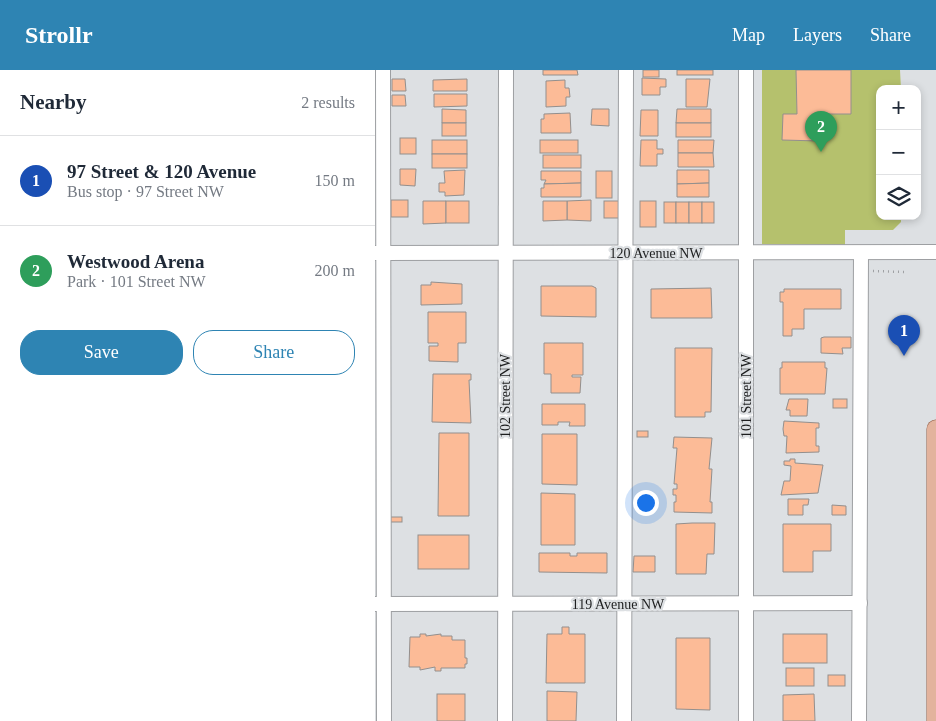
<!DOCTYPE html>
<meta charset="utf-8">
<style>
:root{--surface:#fff;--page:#f6f6f7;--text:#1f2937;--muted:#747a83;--line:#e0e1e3;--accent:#2e84b3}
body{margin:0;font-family:"Times New Roman",serif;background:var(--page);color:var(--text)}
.controls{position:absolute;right:15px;top:15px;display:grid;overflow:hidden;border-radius:10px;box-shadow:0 2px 8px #0003}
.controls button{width:45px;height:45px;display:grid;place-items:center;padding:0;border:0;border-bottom:1px solid var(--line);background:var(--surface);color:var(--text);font:25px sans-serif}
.you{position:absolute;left:270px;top:432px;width:18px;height:18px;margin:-12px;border:4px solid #fff;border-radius:50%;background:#1a73e8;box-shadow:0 0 0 8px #1a73e833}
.badge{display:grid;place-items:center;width:32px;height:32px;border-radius:50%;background:var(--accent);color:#fff;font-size:16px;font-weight:700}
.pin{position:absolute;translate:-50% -41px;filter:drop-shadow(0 1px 2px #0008)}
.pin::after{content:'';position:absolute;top:26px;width:18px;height:15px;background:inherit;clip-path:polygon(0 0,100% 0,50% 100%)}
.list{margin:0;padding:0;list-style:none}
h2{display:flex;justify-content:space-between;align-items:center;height:65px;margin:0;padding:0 20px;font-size:21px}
h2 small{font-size:16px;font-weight:400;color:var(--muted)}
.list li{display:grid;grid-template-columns:32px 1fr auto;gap:15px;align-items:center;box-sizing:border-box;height:90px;padding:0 20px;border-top:1px solid var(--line)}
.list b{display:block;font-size:19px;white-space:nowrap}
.list p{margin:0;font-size:16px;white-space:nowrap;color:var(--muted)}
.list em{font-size:16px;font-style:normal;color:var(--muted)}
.actions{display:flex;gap:10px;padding:15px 20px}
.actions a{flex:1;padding:11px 0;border:1px solid var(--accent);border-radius:20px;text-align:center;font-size:18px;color:var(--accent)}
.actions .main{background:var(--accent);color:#fff}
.icon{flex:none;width:28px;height:28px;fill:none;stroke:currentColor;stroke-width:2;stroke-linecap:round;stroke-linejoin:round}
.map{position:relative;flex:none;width:561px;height:651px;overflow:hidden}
header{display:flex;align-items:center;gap:30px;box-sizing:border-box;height:70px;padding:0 25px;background:var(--accent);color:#fff}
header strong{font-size:24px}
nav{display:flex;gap:28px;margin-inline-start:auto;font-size:18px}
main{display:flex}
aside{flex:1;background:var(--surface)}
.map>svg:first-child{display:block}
.green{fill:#b5c16d}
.building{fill:#fcbb97;stroke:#938f8d}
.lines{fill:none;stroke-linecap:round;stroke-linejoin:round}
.minor-casing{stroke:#9d9fa2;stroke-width:16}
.major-casing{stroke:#915e47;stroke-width:19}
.path{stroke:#9ea0a3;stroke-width:2.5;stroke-dasharray:1 4;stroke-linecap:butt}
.minor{stroke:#fff;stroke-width:14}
.major{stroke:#e3b39d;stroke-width:18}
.labels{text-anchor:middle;stroke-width:4.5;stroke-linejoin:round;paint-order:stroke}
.street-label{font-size:14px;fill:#1d1e1f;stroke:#dde0e3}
</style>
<header>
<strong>Strollr</strong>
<nav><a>Map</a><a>Layers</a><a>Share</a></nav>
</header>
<main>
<aside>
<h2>Nearby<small>2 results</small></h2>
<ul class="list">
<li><span class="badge" style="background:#1a4fb4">1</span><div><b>97 Street &amp; 120 Avenue</b><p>Bus stop · 97 Street NW</p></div><em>150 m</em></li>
<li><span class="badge" style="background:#2e9e5b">2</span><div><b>Westwood Arena</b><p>Park · 101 Street NW</p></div><em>200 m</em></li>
</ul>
<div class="actions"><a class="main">Save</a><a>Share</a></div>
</aside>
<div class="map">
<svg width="561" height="651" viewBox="0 0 561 651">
<rect width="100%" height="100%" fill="#dde0e3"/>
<polygon class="green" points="387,0 525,0 526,19 505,19 505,146 526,146 526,152 518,160 470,160 470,175 387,174"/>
<g class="building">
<polygon points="168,0 202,0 203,5 168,5"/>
<rect x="268" y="0" width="16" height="7"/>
<rect x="302" y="0" width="36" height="5"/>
<polygon points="421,0 476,0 476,44 446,44 444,71 407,70 408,44 422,44"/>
<polygon points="267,8 291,9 291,17 285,17 285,25 267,25"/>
<polygon points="17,9 30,9 31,21 17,21"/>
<polygon points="92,9 92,21 58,21 58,10"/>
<polygon points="311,9 335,9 332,37 311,37"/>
<polygon points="190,10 190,18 194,18 195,27 191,27 191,36 171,37 171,11"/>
<polygon points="59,24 92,24 92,36 59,37"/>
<polygon points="17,25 30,25 31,36 17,36"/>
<polygon points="67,39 91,40 91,53 67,53"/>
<polygon points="217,39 234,39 234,56 216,55"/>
<polygon points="302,39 336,39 336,53 301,53"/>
<polygon points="266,40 283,40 283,66 265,66"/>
<polygon points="195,43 196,63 166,63 166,49 169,49 169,44"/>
<rect x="67" y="53" width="24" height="13"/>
<rect x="301" y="53" width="35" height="14"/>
<rect x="25" y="68" width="16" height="16"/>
<rect x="57" y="70" width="35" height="14"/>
<rect x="165" y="70" width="38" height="13"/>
<polygon points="266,70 282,70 282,79 288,79 288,84 282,84 282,96 265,96"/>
<polygon points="303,70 339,70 338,83 303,83"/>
<polygon points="303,83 338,83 339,97 303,97"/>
<rect x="57" y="84" width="35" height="14"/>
<rect x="168" y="85" width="38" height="13"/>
<polygon points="25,99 41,99 40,116 25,115"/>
<polygon points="90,100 89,125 70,126 70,122 64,122 64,113 70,113 69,101"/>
<polygon points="302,100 334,100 334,113 302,114"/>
<polygon points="166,101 206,101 206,113 169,114 171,110 166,110"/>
<rect x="221" y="101" width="16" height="27"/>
<polygon points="206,113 206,127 166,127 166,118 169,118 169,114"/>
<polygon points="334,113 334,127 302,127 302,114"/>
<rect x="16" y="130" width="17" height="17"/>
<polygon points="216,130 216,151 192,150 192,131"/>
<polygon points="48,131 71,131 71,153 48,154"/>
<rect x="71" y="131" width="23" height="22"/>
<polygon points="168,131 192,131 192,150 168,151"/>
<rect x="229" y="131" width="16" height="17"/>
<rect x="265" y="131" width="16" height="26"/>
<rect x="289" y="132" width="12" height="21"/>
<rect x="301" y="132" width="13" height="21"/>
<rect x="314" y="132" width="13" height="21"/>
<rect x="327" y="132" width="12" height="21"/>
<polygon points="56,212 87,214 87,234 46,235 46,215 56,215"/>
<polygon points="166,216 217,216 221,218 221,247 166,246"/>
<polygon points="336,218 337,248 276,248 276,219"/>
<polygon points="409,219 466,219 466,239 429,239 429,259 417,259 417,266 408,266 408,232 405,232 405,222 409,222"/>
<polygon points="53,242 91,242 91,273 83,273 83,292 54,291 54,276 63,276 63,273 53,273"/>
<polygon points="449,267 476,267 476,278 467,278 468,284 446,283 446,268"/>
<polygon points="169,273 208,273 208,305 197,305 197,307 206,307 205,323 176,323 176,304 169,304"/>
<polygon points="300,278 337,278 336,342 330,342 330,347 300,347"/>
<polygon points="407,292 450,292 450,298 452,298 450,324 405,324 405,298 407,298"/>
<polygon points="58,304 96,304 96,310 94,310 96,353 57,352"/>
<polygon points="414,329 433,329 432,346 415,346 415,340 411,340"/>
<rect x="458" y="329" width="14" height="9"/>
<polygon points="167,334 210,334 210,356 194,356 195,352 183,352 183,355 167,355"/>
<polygon points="409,351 444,353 444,358 441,358 441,376 444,376 444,382 411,383 412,366 409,366 408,359"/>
<rect x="262" y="361" width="11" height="6"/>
<polygon points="64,363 94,363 94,446 63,446"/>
<polygon points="167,364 202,364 202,415 167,414"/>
<polygon points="299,367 337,368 334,399 337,399 335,432 337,432 337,443 299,442 299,432 301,432 301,425 298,425 298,419 302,419 302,414 299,414 302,378 298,378"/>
<polygon points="415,389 420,389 420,393 448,395 443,423 406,425 409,411 415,411 416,396 409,395 409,391 415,391"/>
<polygon points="166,423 200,424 200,475 166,475"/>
<polygon points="413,429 434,429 433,435 428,435 428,445 413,445"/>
<polygon points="457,435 471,436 471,445 457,445"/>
<rect x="15" y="447" width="12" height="5"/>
<polygon points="317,453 340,453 339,484 332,484 331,504 301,504 301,454"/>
<polygon points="408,454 456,454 456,481 438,481 438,502 408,502"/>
<rect x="43" y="465" width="51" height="34"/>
<polygon points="164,483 195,483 195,486 202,486 202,483 232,483 232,503 164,502"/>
<polygon points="259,486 280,486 280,502 258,502"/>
<polygon points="187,557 194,557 194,564 210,564 210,613 171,613 172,564 187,564"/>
<polygon points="45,564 51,564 51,566 66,564 66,566 77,566 77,570 90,570 90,588 92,588 92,594 90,594 90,598 66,598 66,601 60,601 60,597 45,600 45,597 34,597 35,567 45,567"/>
<rect x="408" y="564" width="44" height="29"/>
<polygon points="301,568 335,568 335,640 301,639"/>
<rect x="411" y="598" width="28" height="18"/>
<rect x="453" y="605" width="17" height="11"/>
<polygon points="172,621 202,622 201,651 172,651"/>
<rect x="62" y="624" width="28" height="27"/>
<polygon points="439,624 440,651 408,651 408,625"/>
</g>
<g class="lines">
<defs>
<g id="minor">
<polyline points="8,0 9,651"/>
<polyline points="1,183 561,182"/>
<polyline points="1,534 485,533"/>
<polyline points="130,651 131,0"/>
<polyline points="249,651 251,0"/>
<polyline points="371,651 371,0"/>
<polyline points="484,651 486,183"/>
</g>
<polyline id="major" points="561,651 561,359"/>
</defs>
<use href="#minor" class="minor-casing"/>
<use href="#major" class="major-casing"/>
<polyline class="path" points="498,201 529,202"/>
<use href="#minor" class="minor"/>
<use href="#major" class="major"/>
</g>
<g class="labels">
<g class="street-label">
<text x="281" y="188">120 Avenue NW</text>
<text transform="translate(130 326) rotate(-90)" y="5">102 Street NW</text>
<text transform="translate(371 326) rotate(-90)" y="5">101 Street NW</text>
<text x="243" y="539">119 Avenue NW</text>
</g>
</g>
</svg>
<div class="controls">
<button>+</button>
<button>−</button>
<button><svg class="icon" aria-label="layers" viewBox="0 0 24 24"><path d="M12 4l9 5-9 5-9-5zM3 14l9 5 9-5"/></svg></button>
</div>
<div class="you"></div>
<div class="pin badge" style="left:529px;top:286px;background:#1a4fb4">1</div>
<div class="pin badge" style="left:446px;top:82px;background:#2e9e5b">2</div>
</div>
</main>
